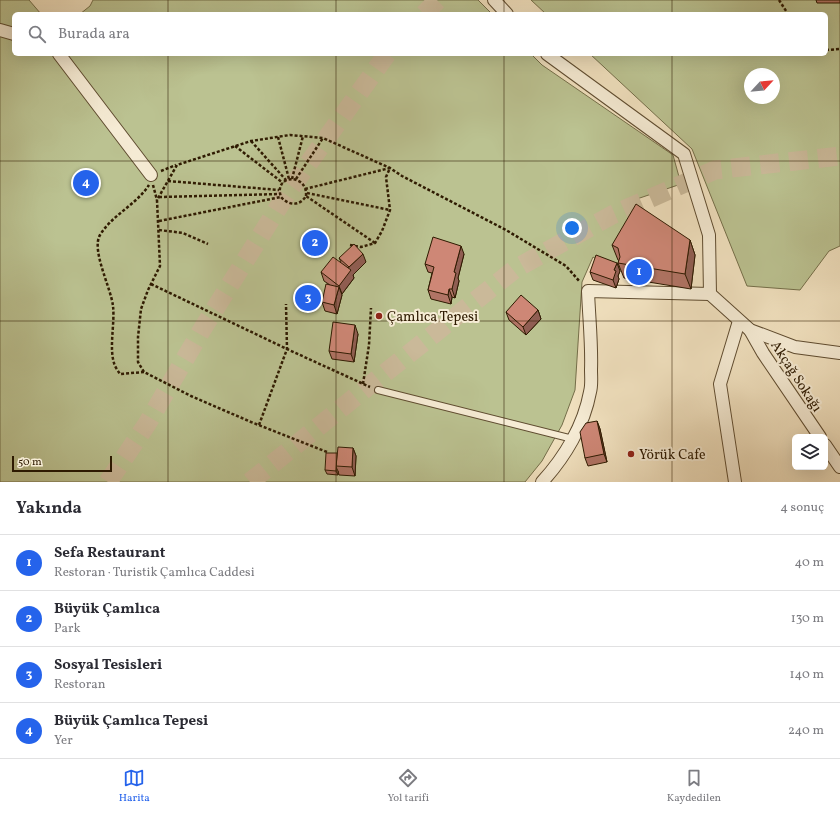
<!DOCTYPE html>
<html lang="tr">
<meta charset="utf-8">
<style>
:root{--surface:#fff;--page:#f2f2f3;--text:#2b2b33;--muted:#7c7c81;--line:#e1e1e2;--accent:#2563eb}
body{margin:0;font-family:Vollkorn,serif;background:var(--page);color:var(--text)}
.controls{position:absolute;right:12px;bottom:12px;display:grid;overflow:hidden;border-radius:6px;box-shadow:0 4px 16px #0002}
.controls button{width:36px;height:36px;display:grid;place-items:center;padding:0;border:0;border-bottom:1px solid var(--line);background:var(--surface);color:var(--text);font:20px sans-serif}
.compass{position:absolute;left:744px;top:68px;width:36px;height:36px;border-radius:50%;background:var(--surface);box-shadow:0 4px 16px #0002;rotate:64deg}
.scale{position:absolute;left:12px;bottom:10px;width:100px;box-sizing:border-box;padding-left:4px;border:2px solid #2e1a01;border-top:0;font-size:11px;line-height:14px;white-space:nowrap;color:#2e1a01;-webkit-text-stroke:3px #f6ecd5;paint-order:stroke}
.you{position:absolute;left:572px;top:228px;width:14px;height:14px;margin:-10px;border:3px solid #fff;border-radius:50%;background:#1a73e8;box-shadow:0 0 0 6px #1a73e833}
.badge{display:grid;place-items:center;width:26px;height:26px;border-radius:50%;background:var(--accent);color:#fff;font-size:13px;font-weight:700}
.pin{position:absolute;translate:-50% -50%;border:2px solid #fff;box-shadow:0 1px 4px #0006}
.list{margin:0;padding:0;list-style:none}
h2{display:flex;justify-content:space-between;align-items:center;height:52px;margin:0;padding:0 16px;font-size:17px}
h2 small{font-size:13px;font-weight:400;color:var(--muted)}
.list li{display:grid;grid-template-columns:26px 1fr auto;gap:12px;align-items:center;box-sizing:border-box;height:56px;padding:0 16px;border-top:1px solid var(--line)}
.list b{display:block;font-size:15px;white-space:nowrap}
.list p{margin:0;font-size:13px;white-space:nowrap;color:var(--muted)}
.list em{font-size:13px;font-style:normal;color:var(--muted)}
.icon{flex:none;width:22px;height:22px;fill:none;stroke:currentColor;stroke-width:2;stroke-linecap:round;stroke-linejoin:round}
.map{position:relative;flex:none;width:840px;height:482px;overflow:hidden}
.search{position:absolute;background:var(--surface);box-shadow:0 4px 16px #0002;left:12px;right:12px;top:12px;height:44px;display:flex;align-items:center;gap:10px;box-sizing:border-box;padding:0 14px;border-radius:6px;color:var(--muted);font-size:15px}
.sheet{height:276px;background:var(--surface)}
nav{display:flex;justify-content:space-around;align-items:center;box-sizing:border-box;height:56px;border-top:1px solid var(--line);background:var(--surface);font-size:11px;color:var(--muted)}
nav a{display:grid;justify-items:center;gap:2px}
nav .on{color:var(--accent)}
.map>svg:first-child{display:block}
.green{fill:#bbc291;stroke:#746e49;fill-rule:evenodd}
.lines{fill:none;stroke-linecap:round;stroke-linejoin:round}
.primary-tunnel{stroke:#cab999;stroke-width:19;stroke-dasharray:19 10;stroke-linecap:butt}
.service-casing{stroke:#5f4c30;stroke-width:8}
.minor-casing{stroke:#5f4c30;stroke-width:14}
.path{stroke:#2e1a01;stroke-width:2.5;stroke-dasharray:3 2;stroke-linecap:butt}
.service{stroke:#f6ecd5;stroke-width:6}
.minor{stroke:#f6ecd5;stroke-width:12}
.wall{fill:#b17465;stroke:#2e1a01}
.shaded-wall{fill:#905e53;stroke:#2e1a01}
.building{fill:#ce8776;stroke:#2e1a01}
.grid{fill:none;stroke:#2e1a01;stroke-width:1;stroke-opacity:0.55}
.poi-dot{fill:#8f2418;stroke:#f6ecd5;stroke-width:1.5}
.labels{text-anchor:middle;stroke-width:4;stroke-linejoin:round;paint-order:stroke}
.poi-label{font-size:14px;fill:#2e1a01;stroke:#f6ecd5;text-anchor:start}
.street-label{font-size:14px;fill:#2e1a01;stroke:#f6ecd5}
</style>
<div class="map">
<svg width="840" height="482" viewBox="0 0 840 482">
<rect width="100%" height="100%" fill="#f1e1bf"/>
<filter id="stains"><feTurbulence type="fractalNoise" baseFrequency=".005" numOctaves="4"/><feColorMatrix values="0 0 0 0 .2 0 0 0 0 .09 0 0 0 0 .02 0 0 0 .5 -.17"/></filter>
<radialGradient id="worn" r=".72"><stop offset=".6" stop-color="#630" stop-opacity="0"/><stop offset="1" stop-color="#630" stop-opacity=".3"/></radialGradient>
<g class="green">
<polygon points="0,0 29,0 41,14 14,14 14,54 531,54 542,65 673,155 681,184 628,202 636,230 617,272 593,257 582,282 575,390 562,425 542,461 525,482 0,482"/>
<polygon points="93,0 478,0 492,14 80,14 90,6"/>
<path d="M531,0H840V246L829,251L800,290L747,286L692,149L590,54H826V14H546ZM750,74H774V98H750Z"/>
</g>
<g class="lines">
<g class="primary-tunnel">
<polyline points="424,14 438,0"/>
<polyline points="108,482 147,424 203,328 288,192 387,54"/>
<polyline points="250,482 360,393 515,269 612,215 715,170 840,156"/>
</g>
<defs>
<polyline id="service" points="378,390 573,439"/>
<g id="minor">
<polyline points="494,0 507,14"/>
<polyline points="0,30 14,34"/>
<polyline points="59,54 151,175"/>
<polyline points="710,294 750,330 795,347 840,353"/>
<polyline points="750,330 763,353 820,437"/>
<polyline points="825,445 840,467"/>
<path d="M542,482C565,457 584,425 590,392C592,385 591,377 591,370C592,344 589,318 588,291L710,294L709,235L684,154L547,54"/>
<polyline points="735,482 720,384 739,321"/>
</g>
</defs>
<use href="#service" class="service-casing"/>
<use href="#minor" class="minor-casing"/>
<g class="path">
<polyline points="779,0 788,14"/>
<polyline points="826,50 840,49"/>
<polyline points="278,137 289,179"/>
<polyline points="251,141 286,180"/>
<polyline points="235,146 283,183"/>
<polyline points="161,171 176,165"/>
<polyline points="292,179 303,136"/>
<polyline points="296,179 323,138"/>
<polyline points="168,181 279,190"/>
<polyline points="153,185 157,200"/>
<polyline points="305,189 390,168"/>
<polyline points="307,193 390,210"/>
<path d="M306,196C308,173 273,174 281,197C289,206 300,206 306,196L375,243"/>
<polyline points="159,197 280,194"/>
<polyline points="159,221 281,197"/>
<polyline points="159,230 183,233 208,244"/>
<polyline points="350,245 361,247 375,243 382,231 390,210 386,177 390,168"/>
<polyline points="151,284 287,349 370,387"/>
<path d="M144,372L120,374C118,371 115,367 114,363C109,347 115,323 113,306C111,288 91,250 100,235C112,215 136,205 149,185"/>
<polyline points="363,384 369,345 371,308"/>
<polyline points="259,425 287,349 286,304"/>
<polyline points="327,452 251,422 191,396 144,372 138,362 138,337 141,309 148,290 160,266 157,200 177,165 251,141 290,135 323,138 390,168 402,176 506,230 566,266 580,282"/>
</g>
<use href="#service" class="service"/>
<use href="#minor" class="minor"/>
</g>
<g class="wall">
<polygon points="816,0 840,0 840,3 817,3"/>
<polygon points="690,240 695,255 691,289 624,278 618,263 619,261 618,260 612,245"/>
<polygon points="464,254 458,278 459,281 455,298 452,297 451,304 431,299 428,290 432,273 428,272 425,264"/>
<polygon points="339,258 366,262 353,275 354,278 342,294 341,293 342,295 337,314 325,311 322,302 330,285 324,281 321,272 341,262"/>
<polygon points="617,263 620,271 618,276 619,279 616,288 593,280 590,272"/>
<polygon points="538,310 541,319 526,335 509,320 506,312"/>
<polygon points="358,334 354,362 332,359 329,351"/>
<polygon points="597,421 600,429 607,462 588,466 585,458"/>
<polygon points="353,448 356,456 355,476 339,475 338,471 338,475 327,474 325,470 337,453"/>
</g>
<g class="shaded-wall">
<polygon points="690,240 695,255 691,289 685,274"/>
<polygon points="461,246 464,254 458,278 459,281 455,298 452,289 454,272"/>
<polygon points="363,254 366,262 353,275 354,278 342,294 339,286 349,267"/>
<polygon points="617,263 620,271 618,276 619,279 616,288 613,280 614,270"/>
<polygon points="339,287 342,295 337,314 334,305"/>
<polygon points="449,289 452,297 451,304 448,295"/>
<polygon points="538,310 541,319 526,335 523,327"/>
<polygon points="355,325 358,334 354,362 351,354"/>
<polygon points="597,421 600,429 607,462 604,454"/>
<polygon points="353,448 356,456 355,476 352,467"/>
<polygon points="336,467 338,471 338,475 336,471"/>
</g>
<g class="building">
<polygon points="636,204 690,240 685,274 618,263 620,257 618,248 612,245"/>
<polygon points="433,237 461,246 454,272 456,273 452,289 449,289 448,295 428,290 434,267 425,264"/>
<polygon points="354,244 363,254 349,267 339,258"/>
<polygon points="596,255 617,263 614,270 616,271 613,280 590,272"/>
<polygon points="333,257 351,270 339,286 321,272"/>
<polygon points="326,284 339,287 334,305 322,302"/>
<polygon points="521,295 538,310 523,327 506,312"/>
<polygon points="333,322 355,325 351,354 329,351"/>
<polygon points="597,421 604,454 585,458 580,432 586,423"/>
<polygon points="338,447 353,448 352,467 336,466"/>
<polygon points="326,453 337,453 336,471 325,470"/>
</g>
<path class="grid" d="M168,0V14M336,0V14M504,0V14M672,0V14M168,54V482M336,54V482M504,54V482M672,54V482M0,161H840M0,321H840"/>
<g class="poi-dot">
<circle cx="379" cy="316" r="4"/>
<circle cx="631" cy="454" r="4"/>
</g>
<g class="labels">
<g class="poi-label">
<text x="387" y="321">Çamlıca Tepesi</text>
<text x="639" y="459">Yörük Cafe</text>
</g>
<g class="street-label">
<text transform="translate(797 376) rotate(57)" y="5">Akçağ Sokağı</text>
</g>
</g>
<rect width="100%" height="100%" filter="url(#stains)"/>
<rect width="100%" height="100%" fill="url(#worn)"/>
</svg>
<div class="controls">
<button><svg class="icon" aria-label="layers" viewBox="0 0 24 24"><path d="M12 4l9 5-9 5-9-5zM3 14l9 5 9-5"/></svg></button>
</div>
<svg class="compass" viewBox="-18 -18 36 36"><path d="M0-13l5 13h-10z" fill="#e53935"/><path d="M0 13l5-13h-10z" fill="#7c7c81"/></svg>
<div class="scale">50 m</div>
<div class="you"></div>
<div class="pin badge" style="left:639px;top:272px">1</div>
<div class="pin badge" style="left:315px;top:243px">2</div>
<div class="pin badge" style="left:308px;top:298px">3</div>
<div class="pin badge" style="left:86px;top:183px">4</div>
<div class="search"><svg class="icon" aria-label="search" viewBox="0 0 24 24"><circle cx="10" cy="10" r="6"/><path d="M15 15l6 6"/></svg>Burada ara</div>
</div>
<section class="sheet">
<h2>Yakında<small>4 sonuç</small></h2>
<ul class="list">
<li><span class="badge">1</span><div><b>Sefa Restaurant</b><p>Restoran · Turistik Çamlıca Caddesi</p></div><em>40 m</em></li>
<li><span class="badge">2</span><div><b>Büyük Çamlıca</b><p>Park</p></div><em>130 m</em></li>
<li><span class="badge">3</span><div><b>Sosyal Tesisleri</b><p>Restoran</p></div><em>140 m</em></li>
<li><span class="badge">4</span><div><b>Büyük Çamlıca Tepesi</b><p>Yer</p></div><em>240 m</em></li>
</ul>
</section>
<nav>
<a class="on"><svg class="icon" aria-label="map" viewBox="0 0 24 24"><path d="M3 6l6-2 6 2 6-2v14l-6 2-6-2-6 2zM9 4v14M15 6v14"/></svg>Harita</a>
<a><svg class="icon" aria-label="directions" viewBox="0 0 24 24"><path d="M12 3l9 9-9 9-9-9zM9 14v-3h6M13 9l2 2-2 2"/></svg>Yol tarifi</a>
<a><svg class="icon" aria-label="saved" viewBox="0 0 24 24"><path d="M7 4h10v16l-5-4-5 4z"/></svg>Kaydedilen</a>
</nav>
